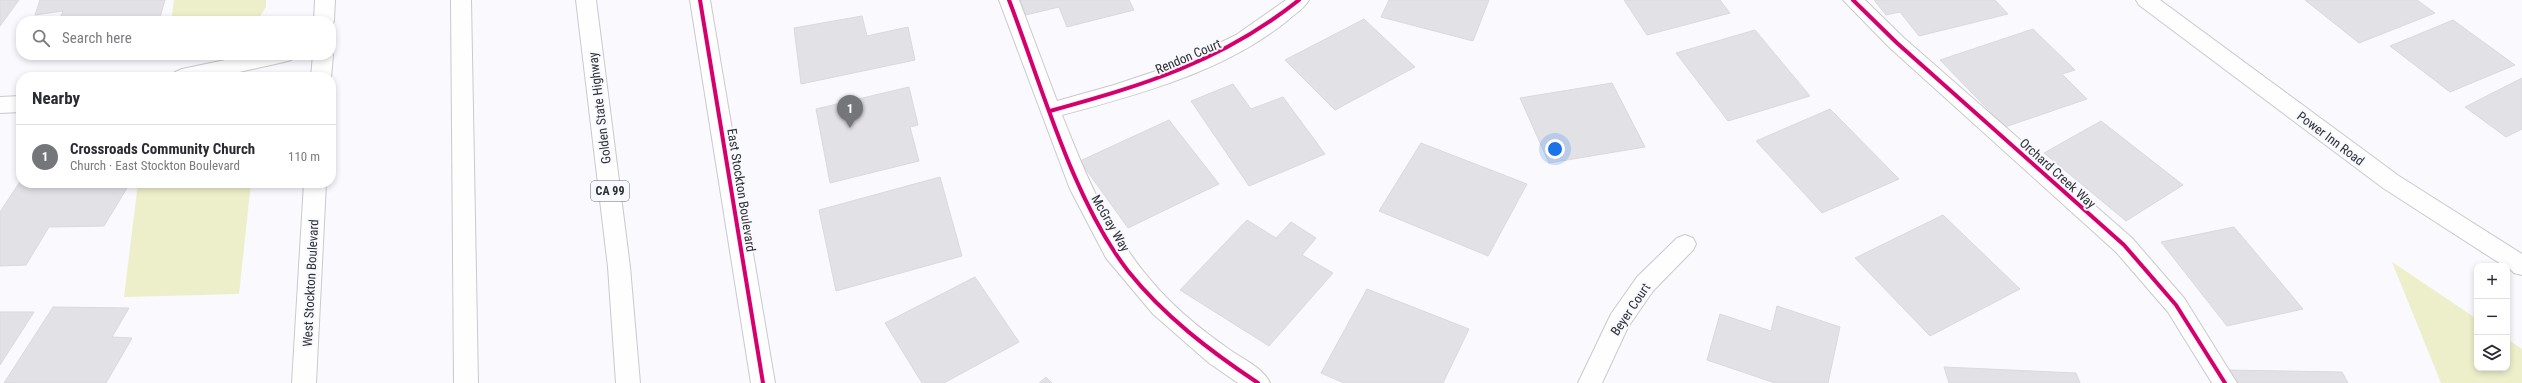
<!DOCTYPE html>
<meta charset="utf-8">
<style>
:root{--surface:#fff;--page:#f2f2f3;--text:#2b2b33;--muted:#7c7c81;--line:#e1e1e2;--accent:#75767a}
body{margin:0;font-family:"Roboto Condensed",sans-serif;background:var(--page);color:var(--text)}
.controls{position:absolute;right:12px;bottom:12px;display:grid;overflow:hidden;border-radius:8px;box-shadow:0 2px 6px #0003}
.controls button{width:36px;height:36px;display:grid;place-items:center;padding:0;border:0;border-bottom:1px solid var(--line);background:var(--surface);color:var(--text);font:20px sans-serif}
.you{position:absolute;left:1555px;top:149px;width:14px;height:14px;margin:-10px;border:3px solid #fff;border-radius:50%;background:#1a73e8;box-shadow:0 0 0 6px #1a73e833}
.badge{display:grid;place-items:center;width:26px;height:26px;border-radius:50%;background:var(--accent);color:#fff;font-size:13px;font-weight:700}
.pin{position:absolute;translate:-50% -33px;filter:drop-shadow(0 1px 2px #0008)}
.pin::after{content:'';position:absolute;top:21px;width:14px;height:12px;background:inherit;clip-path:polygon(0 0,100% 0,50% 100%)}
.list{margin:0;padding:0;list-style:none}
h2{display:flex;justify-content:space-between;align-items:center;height:52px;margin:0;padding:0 16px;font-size:17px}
h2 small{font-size:13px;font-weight:400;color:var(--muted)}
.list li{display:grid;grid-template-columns:26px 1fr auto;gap:12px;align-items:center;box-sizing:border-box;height:64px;padding:0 16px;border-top:1px solid var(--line)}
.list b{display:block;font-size:15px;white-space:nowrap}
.list p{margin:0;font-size:13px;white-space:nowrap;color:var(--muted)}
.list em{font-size:13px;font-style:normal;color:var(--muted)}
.icon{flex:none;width:22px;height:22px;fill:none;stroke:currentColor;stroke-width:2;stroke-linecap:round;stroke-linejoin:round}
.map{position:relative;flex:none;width:2522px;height:383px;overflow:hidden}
.search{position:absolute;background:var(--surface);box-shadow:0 2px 6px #0003;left:16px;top:16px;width:320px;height:44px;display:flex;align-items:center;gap:10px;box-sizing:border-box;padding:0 14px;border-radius:16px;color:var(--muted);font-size:15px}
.panel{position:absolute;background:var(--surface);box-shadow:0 2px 6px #0003;left:16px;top:72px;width:320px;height:116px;border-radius:16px}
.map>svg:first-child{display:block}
.green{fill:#edefca}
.building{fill:#e2e2e6;stroke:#dadade}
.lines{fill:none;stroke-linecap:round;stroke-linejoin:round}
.street-casing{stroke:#c9c9ce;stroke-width:2}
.secondary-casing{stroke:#c9c9ce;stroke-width:2}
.highway-casing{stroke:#c9c9ce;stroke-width:2}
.street{fill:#fefeff;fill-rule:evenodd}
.secondary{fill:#fefeff;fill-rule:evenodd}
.highway{fill:#fefeff;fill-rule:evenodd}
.cycleway-casing{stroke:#f8f8ff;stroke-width:6}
.cycleway{stroke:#d6006c;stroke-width:4}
.labels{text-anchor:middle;stroke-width:4;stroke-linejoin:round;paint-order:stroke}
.shield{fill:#f8f8ff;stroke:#6b6b70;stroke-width:1}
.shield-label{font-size:12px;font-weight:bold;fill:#2e2f33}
.street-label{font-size:13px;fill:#2e2f33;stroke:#f8f8ff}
</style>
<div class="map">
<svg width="2522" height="383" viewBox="0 0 2522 383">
<rect width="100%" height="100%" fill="#f9f9fe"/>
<g class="green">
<polygon points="174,0 266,0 266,7 257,21 171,21"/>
<polygon points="138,183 251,183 239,294 124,297"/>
<polygon points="2392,262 2477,319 2477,368 2507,368 2507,339 2522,349 2522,383 2441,383"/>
</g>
<g class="building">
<polygon points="0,0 19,0 0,26"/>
<polygon points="40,0 165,0 159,21 59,21 63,11 35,15"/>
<polygon points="1020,0 1129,0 1134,10 1067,27 1059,7 1026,15"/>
<polygon points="1389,0 1489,0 1473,41 1381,17"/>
<polygon points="1624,0 1720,0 1730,13 1647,35"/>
<polygon points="1874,0 1995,0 2008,14 1919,36 1900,12 1886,15"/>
<polygon points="2305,0 2417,0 2435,13 2359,43"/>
<polygon points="862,16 867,36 908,27 915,60 801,84 794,28"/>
<polygon points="1364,19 1415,67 1335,110 1285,60"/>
<polygon points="2453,20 2515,65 2450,92 2390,46"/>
<polygon points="2033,29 2075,70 2062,74 2087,99 2005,127 1940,60"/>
<polygon points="1755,30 1810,96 1728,121 1676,53"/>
<polygon points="2522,78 2522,129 2506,137 2465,107"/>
<polygon points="1612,83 1645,147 1549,163 1520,98"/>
<polygon points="1233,84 1251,109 1283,97 1325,154 1249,186 1191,101"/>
<polygon points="909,87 918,125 910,127 919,161 830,183 816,109"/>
<polygon points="1830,109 1899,179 1822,213 1756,141"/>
<polygon points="1169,120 1219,184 1128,228 1080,161"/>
<polygon points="2101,121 2183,185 2126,221 2044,153"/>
<polygon points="1421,143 1527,184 1488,256 1379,211"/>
<polygon points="940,177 962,256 836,291 819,210"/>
<polygon points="21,180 21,183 130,183 104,226 49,227 26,265 0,266 0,212"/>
<polygon points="1943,215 2020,289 1930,336 1855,258"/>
<polygon points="1247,220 1276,238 1291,222 1316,238 1302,255 1333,273 1269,346 1180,290"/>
<polygon points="2234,227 2303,309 2227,326 2161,242"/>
<polygon points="975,277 1019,342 944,383 922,383 885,323"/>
<polygon points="1367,289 1469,329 1443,383 1344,383 1321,373"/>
<polygon points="1777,306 1840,327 1828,383 1775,383 1707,360 1720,314 1771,331"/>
<polygon points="53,307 129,308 112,337 132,338 106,383 4,383"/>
<polygon points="0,312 34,312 0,365"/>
<polygon points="1944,367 2076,373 2080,383 1949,383"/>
<polygon points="2228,370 2342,372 2348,383 2235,383"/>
<polygon points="1046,377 1052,383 1039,383"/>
</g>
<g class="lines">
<defs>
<g id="street">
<path d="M999,0H1019L1057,101L1114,85L1174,65L1236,35L1286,0H1309C1304,9 1294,14 1287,21C1223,72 1140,94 1062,115C1089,184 1116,248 1170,301C1187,318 1206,333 1226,347C1240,358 1263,367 1270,383H1238L1209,363L1153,314L1106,258L1070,189Z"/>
<polygon points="1843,0 1865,0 1904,38 2132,238 2184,298 2237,383 2212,383 2168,312 2116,252 1890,48"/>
<polygon points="249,55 294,55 291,60 284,62 217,77 172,77 175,72 182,69"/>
<polygon points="21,96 21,112 0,113 0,97"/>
<polygon points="1685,235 1693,238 1696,244 1693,250 1653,291 1628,327 1602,383 1578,383 1611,314 1637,277 1677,238"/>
</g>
<g id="secondary">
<polygon points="315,0 335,0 334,21 331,26 331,21 314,21"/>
<polygon points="690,0 710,0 775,383 751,383"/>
<polygon points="2136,0 2160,0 2399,176 2522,254 2522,275 2514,273 2507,266 2504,266 2383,188 2139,5"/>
<polygon points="331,51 333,55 331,78 311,77 313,55 331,55"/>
<polygon points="304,183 326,183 316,383 292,383"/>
</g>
<g id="highway">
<polygon points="451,0 471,0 478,383 454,383"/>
<polygon points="576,0 596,0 630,267 640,383 616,383 608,267"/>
</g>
</defs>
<use href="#street" class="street-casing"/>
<use href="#secondary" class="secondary-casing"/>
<use href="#highway" class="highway-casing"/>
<use href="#street" class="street"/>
<use href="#secondary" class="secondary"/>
<use href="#highway" class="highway"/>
<defs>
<g id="cycleway">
<polyline points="700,0 763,383"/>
<path d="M1009,0C1042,86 1072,198 1128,271C1164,316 1210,351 1258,383"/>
<polyline points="1853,0 1897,43 2124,245 2176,305 2225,383"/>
<path d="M1050,111C1144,85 1221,62 1299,0"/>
</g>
</defs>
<use href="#cycleway" class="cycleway-casing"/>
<use href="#cycleway" class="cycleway"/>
</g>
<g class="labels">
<rect class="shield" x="591" y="181" width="38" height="20" rx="3"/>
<g class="shield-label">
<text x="610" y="195">CA 99</text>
</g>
<g class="street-label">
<text transform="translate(1188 56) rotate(-23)" y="5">Rendon Court</text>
<text transform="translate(599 108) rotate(-97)" y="5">Golden State Highway</text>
<text transform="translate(2331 138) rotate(37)" y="5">Power Inn Road</text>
<text transform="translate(2058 173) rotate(42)" y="5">Orchard Creek Way</text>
<text transform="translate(742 190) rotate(81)" y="5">East Stockton Boulevard</text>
<text transform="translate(1111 223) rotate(60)" y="5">McGray Way</text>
<text transform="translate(310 283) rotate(-87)" y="5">West Stockton Boulevard</text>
<text transform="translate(1630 309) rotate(-56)" y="5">Beyer Court</text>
</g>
</g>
</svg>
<div class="controls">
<button>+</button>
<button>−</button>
<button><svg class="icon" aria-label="layers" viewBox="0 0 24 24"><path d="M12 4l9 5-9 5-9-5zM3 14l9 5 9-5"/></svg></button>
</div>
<div class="you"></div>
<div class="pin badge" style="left:850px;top:128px">1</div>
<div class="search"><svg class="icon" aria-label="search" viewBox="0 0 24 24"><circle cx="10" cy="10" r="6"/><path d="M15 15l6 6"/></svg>Search here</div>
<section class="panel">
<h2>Nearby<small></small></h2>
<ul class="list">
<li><span class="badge">1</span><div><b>Crossroads Community Church</b><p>Church · East Stockton Boulevard</p></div><em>110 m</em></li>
</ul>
</section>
</div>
